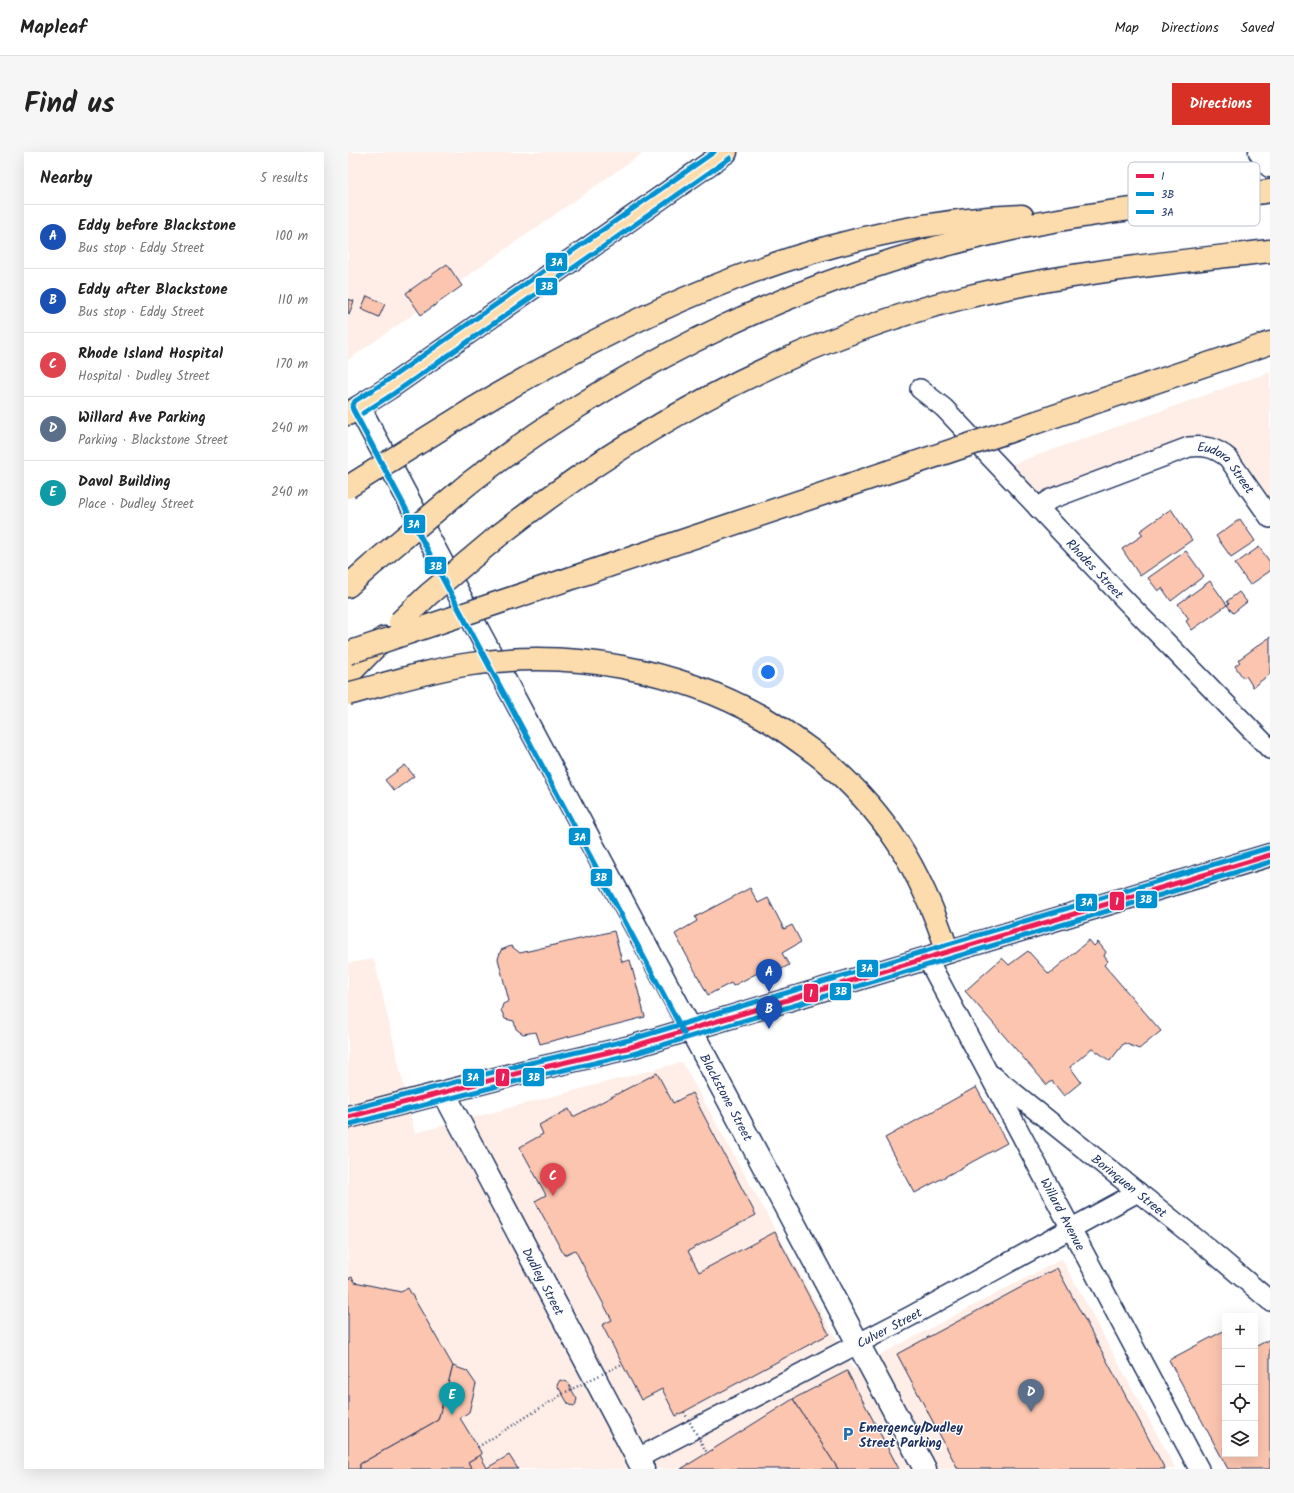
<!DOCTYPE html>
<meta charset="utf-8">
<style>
:root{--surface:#fff;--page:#f6f6f6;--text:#222;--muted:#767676;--line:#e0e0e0;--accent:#d93025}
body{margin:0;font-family:Kalam,sans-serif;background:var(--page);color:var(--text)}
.controls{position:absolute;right:12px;bottom:12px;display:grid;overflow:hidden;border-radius:0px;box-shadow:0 4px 16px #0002}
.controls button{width:36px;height:36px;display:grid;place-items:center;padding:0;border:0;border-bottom:1px solid var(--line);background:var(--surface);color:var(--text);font:20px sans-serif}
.you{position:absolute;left:420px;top:520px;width:14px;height:14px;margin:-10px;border:3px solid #fff;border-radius:50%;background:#1a73e8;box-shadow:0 0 0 6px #1a73e833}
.badge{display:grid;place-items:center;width:26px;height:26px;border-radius:50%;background:var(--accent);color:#fff;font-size:13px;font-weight:700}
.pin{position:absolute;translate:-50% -33px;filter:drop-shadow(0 1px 2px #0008)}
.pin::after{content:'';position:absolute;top:21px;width:14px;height:12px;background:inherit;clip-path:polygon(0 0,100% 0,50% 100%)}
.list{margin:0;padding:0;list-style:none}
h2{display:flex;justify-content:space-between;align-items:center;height:52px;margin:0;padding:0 16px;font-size:17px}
h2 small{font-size:13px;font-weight:400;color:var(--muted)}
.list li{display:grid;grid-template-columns:26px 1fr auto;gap:12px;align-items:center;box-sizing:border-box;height:64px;padding:0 16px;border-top:1px solid var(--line)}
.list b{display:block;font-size:15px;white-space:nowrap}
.list p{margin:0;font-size:13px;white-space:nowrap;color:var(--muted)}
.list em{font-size:13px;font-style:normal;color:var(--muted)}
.icon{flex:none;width:22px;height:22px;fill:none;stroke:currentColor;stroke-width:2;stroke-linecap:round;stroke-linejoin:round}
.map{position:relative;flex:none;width:922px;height:1317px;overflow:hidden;border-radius:0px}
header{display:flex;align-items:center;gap:24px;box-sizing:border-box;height:56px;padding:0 20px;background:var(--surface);border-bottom:1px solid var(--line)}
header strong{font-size:19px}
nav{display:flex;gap:22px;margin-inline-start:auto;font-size:14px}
.intro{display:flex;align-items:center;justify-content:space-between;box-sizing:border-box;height:96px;padding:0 24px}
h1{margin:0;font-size:28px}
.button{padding:10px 18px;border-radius:0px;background:var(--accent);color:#fff;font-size:14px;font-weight:700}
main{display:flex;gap:24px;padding:0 24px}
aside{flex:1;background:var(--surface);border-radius:0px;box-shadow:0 4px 16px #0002}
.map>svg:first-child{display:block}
.built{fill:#feeee7}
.building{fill:#fcc5af;stroke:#1b2f5e}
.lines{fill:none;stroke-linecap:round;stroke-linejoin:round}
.minor-casing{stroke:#1b2f5e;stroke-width:22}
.tertiary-casing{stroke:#1b2f5e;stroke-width:25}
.secondary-casing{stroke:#1b2f5e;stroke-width:25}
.primary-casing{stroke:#1b2f5e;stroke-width:25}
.motorway-casing{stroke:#1b2f5e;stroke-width:25}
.minor{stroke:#fff;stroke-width:19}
.tertiary{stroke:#fff;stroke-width:22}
.secondary{stroke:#fff;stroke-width:22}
.primary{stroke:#fcdcac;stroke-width:22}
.motorway{stroke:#fcdcac;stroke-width:22}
.motorway-bridge-casing{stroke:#1b2f5e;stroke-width:25;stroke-linecap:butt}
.path-bridge{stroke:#1b2f5e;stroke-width:2.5;stroke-dasharray:1 3;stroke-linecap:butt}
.motorway-bridge{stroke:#fcdcac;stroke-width:22}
.bus-1-casing{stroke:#fff;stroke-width:8}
.bus-2-casing{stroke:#fff;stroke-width:8}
.bus-3-casing{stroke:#fff;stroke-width:8}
.bus-1{stroke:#ea1d57;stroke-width:5}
.bus-2{stroke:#0092d0;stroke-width:5}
.bus-3{stroke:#0092d0;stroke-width:5}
.labels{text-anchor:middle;stroke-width:3;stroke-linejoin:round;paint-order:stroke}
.street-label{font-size:13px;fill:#1b2f5e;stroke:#fff}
.poi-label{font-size:13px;font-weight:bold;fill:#1b2f5e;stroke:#fff;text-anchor:start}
.key{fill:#fff;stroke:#bbc1cf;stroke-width:1}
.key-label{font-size:11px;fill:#1b2f5e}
.line-badge{stroke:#fff;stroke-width:1.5}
.badge-label{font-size:11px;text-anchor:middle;font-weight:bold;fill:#fff}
</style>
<header>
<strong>Mapleaf</strong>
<nav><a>Map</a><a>Directions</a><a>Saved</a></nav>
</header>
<div class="intro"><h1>Find us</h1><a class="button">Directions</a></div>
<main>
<aside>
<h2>Nearby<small>5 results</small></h2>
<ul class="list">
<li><span class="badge" style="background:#1a4fb4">A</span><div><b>Eddy before Blackstone</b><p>Bus stop · Eddy Street</p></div><em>100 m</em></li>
<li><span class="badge" style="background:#1a4fb4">B</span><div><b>Eddy after Blackstone</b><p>Bus stop · Eddy Street</p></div><em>110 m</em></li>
<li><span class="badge" style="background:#e0444e">C</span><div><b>Rhode Island Hospital</b><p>Hospital · Dudley Street</p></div><em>170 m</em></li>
<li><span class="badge" style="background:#5c6f8a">D</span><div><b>Willard Ave Parking</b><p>Parking · Blackstone Street</p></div><em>240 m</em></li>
<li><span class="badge" style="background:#0f9aa8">E</span><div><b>Davol Building</b><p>Place · Dudley Street</p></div><em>240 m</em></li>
</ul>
</aside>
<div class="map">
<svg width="922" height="1317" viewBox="0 0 922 1317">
<rect width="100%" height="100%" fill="#fff"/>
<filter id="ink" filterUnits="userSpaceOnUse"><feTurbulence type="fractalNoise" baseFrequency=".025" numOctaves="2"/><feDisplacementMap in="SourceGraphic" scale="8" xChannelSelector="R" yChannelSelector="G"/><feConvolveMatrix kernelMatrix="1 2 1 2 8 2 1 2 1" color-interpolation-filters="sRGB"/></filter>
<g filter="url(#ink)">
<g class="built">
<polygon points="0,0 296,0 0,208"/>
<polygon points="922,220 922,365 876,304 817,303 704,355 662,313"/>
<polygon points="26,807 67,981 334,910 505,1217 714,1107 828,1317 0,1317 0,811"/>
</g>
<g class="building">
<polygon points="99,112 114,134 73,163 58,141"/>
<polygon points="19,144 37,152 31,165 13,157"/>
<polygon points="0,147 6,149 1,162 0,161"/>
<polygon points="823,357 844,388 792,424 774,397 795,383 792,379"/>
<polygon points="892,367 907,389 883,405 868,384"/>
<polygon points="911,395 922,410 922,419 902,433 887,412"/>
<polygon points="838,399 856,424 823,449 814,436 810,439 800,426"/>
<polygon points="862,429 879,453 844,478 838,469 841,467 830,452"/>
<polygon points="891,440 899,450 885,461 879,453 881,452 879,449"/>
<polygon points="922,485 922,522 905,535 898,524 895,526 887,514 892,510 890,508"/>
<polygon points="57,613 66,624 46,639 37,628"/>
<polygon points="402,736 410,751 420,746 436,777 444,773 453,790 434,801 441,813 419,825 415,818 385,834 383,831 360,843 327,782 349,769 347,765"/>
<polygon points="266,779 274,810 282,808 297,865 192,892 188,880 175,882 168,877 166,869 157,867 153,858 155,852 161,849 150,807 153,798 163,794 172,801"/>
<polygon points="741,788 746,794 750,790 758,800 756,804 760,809 756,813 813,879 791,897 776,891 762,909 744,896 722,915 733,930 716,944 704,929 699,933 617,839 654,806 661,813 680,799 701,822"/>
<polygon points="309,921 325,951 344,941 408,1063 340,1099 351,1120 427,1080 481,1182 328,1264 314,1237 293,1248 254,1173 264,1168 227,1098 216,1103 187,1049 198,1043 172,995 195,982 191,973 221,957 225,965"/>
<polygon points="628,935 659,991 567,1041 537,986"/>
<polygon points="709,1116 817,1317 610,1317 549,1202"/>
<polygon points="4,1125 7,1130 53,1140 60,1136 105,1214 90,1268 12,1312 12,1317 0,1317 0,1127"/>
<polygon points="877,1178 877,1302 907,1302 907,1195 922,1187 922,1317 880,1317 821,1208"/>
<polygon points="105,1214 119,1219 128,1232 121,1260 112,1266 134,1302 120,1310 124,1317 12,1317 12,1312 90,1268"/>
<polygon points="499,1219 551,1317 490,1317 445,1247"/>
<polygon points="212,1228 219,1230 229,1247 227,1254 221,1253 209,1233"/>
<polygon points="445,1247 490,1317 333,1317 359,1301"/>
<polygon points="132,1303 139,1316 161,1303 170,1317 124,1317 120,1310"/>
</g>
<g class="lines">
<defs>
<g id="minor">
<path id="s1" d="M572,237L596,256L778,449L922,597"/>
<path id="s2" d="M690,356L703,347L841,295C857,293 868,296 880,306L922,366"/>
<path id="s3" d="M579,806L851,1317"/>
<path id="s4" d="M645,924L861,1097L922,1149"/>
<path id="s5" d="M290,1306L563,1164L790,1040"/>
</g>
<g id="tertiary">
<path id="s6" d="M11,255L577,1317"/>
<path id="s7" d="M96,941L295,1317"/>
</g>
<polyline id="secondary" points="912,0 922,14"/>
<g id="primary">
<polyline points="0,262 41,236 378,0"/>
<polyline points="0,965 171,921 283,895 922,703"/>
</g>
<g id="motorway">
<path d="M125,257C292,157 478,71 674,64"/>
<polyline points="689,270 922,191"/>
<path d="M120,332C279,208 466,119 664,77C749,59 836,51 922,39"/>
<path d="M149,385C287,276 442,190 614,146C715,121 819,111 922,99"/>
<polyline points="0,434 26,411"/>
<polyline points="0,523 36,486"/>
<path d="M471,604C539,660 572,717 600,800"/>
</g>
</defs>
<use href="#minor" class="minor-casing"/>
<use href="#tertiary" class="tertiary-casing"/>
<use href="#secondary" class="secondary-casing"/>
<use href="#primary" class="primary-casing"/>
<use href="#motorway" class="motorway-casing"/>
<use href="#minor" class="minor"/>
<use href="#tertiary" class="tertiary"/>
<use href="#secondary" class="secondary"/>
<use href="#primary" class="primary"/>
<use href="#motorway" class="motorway"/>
<defs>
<g id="motorway-bridge">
<polyline points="0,335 125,257"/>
<polyline points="26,411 120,332"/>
<polyline points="52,470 80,443 149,385"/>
<polyline points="0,501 689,270"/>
<path d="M0,542C41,531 82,518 123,512C223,497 329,517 416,566C435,577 453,591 471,604"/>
</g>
</defs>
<use href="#motorway-bridge" class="motorway-bridge-casing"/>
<g class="path-bridge">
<polyline points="336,1260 359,1301"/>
<polyline points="130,1295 218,1240 274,1212"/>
</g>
<use href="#motorway-bridge" class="motorway-bridge"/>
<defs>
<polyline id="bus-1" points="0,965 171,921 283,895 922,703"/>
<g id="bus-2">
<polyline points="5,258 336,881"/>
<polyline points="15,261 45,242 382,6"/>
<polyline points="2,972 173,928 285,902 922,710"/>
</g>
<g id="bus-3">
<polyline points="336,881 4,255 7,249 37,230 366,0"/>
<polyline points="0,958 169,914 281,888 920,696"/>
</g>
</defs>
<use href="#bus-1" class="bus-1-casing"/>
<use href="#bus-2" class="bus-2-casing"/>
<use href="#bus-3" class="bus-3-casing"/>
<use href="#bus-1" class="bus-1"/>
<use href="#bus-2" class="bus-2"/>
<use href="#bus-3" class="bus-3"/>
</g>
</g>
<defs>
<symbol id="parking-bare" viewBox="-9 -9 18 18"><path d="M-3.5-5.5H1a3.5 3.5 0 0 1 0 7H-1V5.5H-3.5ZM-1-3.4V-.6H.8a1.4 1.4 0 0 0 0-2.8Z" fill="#1f6fb2" stroke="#fff" stroke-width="2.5" paint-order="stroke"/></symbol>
</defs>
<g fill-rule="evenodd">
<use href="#parking-bare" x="490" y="1272" width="20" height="20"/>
</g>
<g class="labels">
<g class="street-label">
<text dy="5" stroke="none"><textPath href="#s2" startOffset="209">Eudora Street</textPath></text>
<text dy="5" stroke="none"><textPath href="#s1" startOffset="251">Rhodes Street</textPath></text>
<text dy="5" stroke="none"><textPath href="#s6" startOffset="782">Blackstone Street</textPath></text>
<text dy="5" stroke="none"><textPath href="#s4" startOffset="175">Borinquen Street</textPath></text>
<text dy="5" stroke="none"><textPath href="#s3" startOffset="290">Willard Avenue</textPath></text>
<text dy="5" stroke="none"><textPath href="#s7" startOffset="213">Dudley Street</textPath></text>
<text dy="5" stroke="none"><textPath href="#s5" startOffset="283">Culver Street</textPath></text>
</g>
<g class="poi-label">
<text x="511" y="1280">Emergency/Dudley<tspan x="511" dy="15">Street Parking</tspan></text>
</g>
</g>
<rect x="780" y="10" width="132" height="64" rx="6" class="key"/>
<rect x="788" y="22" width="18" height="4" fill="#ea1d57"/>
<rect x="788" y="40" width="18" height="4" fill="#0092d0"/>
<rect x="788" y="58" width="18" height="4" fill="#0092d0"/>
<g class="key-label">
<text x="813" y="28">1</text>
<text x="813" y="46">3B</text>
<text x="813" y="64">3A</text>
</g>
<g class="line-badge">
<rect x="197" y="100" width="23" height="20" rx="4" fill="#0092d0"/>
<rect x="187" y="125" width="23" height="19" rx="4" fill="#0092d0"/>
<rect x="55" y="362" width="23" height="20" rx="4" fill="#0092d0"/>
<rect x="76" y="404" width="23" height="19" rx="4" fill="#0092d0"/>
<rect x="220" y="675" width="23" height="19" rx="4" fill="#0092d0"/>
<rect x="242" y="716" width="23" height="19" rx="4" fill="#0092d0"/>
<rect x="787" y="738" width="23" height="19" rx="4" fill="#0092d0"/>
<rect x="761" y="739" width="16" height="20" rx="4" fill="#ea1d57"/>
<rect x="727" y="741" width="23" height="19" rx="4" fill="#0092d0"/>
<rect x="508" y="807" width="23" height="19" rx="4" fill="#0092d0"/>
<rect x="481" y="830" width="23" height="19" rx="4" fill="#0092d0"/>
<rect x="455" y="831" width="16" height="20" rx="4" fill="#ea1d57"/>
<rect x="174" y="915" width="23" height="20" rx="4" fill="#0092d0"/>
<rect x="147" y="916" width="15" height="19" rx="4" fill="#ea1d57"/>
<rect x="114" y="916" width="23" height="19" rx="4" fill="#0092d0"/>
</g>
<g class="badge-label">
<text x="209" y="114">3A</text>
<text x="199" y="138">3B</text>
<text x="66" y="376">3A</text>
<text x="88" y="418">3B</text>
<text x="232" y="689">3A</text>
<text x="253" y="729">3B</text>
<text x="798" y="751">3B</text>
<text x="769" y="753">1</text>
<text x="739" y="754">3A</text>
<text x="519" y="820">3A</text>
<text x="493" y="843">3B</text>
<text x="463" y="845">1</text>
<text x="186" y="929">3B</text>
<text x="155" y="929">1</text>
<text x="125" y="929">3A</text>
</g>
</svg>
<div class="controls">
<button>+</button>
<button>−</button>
<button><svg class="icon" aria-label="locate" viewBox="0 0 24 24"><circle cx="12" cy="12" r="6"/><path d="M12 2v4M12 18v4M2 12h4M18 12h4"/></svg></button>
<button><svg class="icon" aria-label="layers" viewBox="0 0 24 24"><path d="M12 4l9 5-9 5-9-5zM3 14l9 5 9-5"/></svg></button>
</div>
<div class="you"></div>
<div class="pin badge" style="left:421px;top:840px;background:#1a4fb4">A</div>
<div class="pin badge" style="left:421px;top:877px;background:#1a4fb4">B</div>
<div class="pin badge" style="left:205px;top:1044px;background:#e0444e">C</div>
<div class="pin badge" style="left:683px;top:1260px;background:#5c6f8a">D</div>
<div class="pin badge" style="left:104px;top:1263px;background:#0f9aa8">E</div>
</div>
</main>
